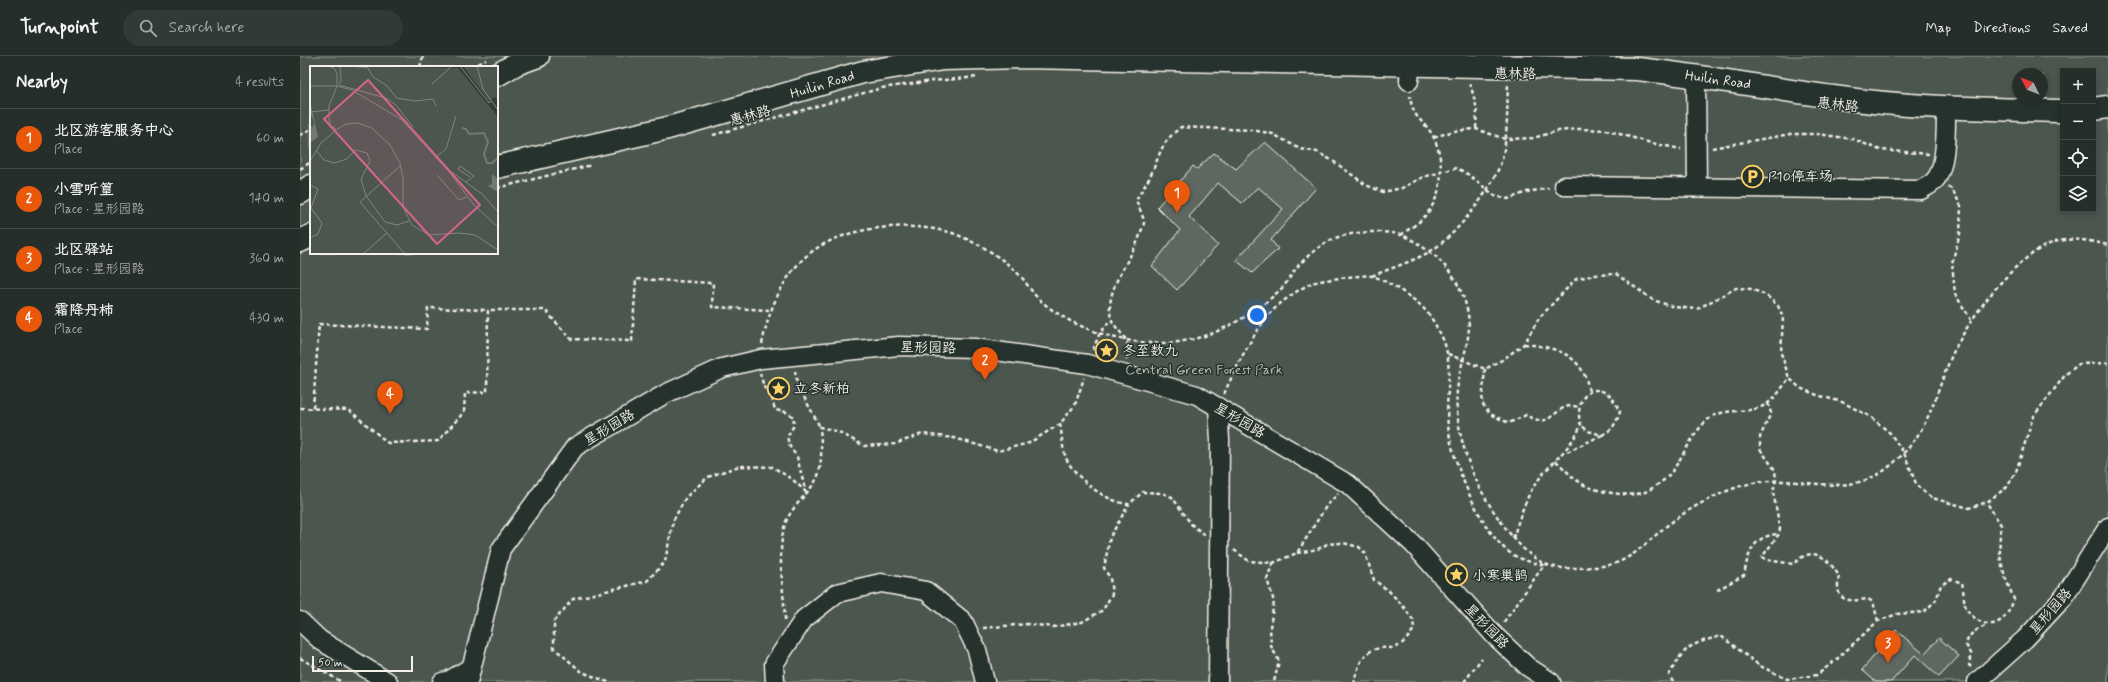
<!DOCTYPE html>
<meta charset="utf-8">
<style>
:root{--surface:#262e2a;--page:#323a36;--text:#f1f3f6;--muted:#a4a8a8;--line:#424a47;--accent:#ea580c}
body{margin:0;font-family:Mynerve,"LXGW WenKai TC",sans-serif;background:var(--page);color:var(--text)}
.controls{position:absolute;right:12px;top:12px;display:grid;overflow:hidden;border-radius:0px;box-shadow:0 2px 6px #0003}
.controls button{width:36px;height:36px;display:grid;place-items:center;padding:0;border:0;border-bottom:1px solid var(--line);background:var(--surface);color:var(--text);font:20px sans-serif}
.compass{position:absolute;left:1712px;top:12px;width:36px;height:36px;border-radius:50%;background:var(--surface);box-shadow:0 2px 6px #0003;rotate:312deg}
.scale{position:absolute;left:12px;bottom:10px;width:101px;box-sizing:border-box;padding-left:4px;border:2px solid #f4f1e8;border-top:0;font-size:11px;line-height:14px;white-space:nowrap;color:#f4f1e8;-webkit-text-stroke:3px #26332d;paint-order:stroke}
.you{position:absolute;left:957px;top:259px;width:14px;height:14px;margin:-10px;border:3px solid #fff;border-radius:50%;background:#1a73e8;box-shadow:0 0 0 6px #1a73e833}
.badge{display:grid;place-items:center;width:26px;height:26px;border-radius:50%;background:var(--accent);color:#fff;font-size:13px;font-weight:700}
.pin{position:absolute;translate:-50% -33px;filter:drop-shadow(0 1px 2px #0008)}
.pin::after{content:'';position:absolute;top:21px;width:14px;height:12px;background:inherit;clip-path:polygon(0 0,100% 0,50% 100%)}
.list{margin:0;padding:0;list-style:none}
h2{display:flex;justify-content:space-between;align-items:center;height:52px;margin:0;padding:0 16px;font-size:17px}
h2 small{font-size:13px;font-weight:400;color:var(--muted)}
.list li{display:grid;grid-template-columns:26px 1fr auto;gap:12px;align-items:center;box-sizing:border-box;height:60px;padding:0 16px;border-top:1px solid var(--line)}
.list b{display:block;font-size:15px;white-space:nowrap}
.list p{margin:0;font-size:13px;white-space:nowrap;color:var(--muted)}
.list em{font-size:13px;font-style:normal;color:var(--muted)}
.icon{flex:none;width:22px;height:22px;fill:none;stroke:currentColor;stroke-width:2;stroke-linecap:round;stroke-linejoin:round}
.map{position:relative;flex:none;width:1808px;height:626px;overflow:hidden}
header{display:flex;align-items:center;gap:24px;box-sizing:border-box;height:56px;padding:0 20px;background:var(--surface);border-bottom:1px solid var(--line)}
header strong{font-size:19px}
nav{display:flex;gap:22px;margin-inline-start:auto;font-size:14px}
.search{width:280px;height:36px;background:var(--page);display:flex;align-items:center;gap:10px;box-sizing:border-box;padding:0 14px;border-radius:22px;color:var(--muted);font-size:15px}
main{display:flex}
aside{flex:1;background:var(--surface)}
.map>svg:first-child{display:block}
.green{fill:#4c564f;stroke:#a0a49c;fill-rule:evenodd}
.building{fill:#5f6861;stroke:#f4f1e8}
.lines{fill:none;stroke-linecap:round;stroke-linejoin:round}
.minor-casing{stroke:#f4f1e8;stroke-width:21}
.major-casing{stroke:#f4f1e8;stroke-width:25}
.path{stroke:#f4f1e8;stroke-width:2.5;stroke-dasharray:4 3;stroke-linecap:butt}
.minor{stroke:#26332d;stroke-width:18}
.major{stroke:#26332d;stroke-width:22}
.labels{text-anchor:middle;stroke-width:3;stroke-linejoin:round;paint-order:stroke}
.street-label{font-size:14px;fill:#f4f1e8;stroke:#26332d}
.poi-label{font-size:14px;fill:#f4f1e8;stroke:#26332d;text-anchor:start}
.park-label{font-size:14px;fill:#b9bbb2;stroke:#26332d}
.inset-river{fill:none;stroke:#727972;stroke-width:2}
.inset-road{fill:none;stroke:#80867e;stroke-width:1}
.view{fill:#d4648c;fill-opacity:0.15;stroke:#d4648c;stroke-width:2}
.inset-edge{fill:none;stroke:#f4f1e8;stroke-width:2}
</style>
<header>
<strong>Turnpoint</strong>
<div class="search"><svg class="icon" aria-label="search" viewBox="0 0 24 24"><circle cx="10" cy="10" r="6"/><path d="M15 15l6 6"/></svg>Search here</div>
<nav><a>Map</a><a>Directions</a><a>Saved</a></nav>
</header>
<main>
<aside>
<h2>Nearby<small>4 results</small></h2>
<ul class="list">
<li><span class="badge">1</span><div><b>北区游客服务中心</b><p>Place</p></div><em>60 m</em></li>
<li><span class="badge">2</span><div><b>小雪听篁</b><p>Place · 星形园路</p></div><em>140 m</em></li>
<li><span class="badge">3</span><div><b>北区驿站</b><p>Place · 星形园路</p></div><em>360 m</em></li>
<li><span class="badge">4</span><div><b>霜降丹柿</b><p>Place</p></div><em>430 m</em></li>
</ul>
</aside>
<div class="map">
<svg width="1808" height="626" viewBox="0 0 1808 626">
<rect width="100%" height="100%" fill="#323e38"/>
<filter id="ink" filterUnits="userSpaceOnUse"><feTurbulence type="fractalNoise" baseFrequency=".025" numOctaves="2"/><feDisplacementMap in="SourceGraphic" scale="8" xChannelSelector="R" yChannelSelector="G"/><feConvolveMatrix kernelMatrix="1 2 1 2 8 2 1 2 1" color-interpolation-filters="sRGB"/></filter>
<g filter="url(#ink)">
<path class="green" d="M0,0H1808V626H0ZM11,11H197V197H11ZM1763,15H1793V153H1763ZM1718,18H1742V42H1718Z"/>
<g class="building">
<polygon points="965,86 1016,132 971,184 978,193 952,217 936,204 983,153 958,131 942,147 918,127 889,161 918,189 877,234 852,210 880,174 857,151 893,110 897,113 914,97 936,113"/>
<polygon points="1596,574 1624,598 1639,582 1659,600 1639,621 1615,599 1591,626 1576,626 1562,614"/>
</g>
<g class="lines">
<defs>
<g id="minor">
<polyline points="1396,20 1397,131"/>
<polyline points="1109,25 1111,0"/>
<path d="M1264,130L1621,134C1625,131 1631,129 1634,125C1647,113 1646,69 1646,52"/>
<polyline points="0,565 20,584 88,626"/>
<polyline points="142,626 148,625 170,612"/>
<polyline points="168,626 201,493 275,391 365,338 422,312 461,303 599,290 675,292 787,308 897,339 1048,428 1114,489 1194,579 1228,611 1251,626"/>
<polyline points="475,626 474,608 504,563 537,537 581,527 626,535 663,565 677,594 685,626"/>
<polyline points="918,626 920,384 918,351"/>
<polyline points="1677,626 1725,583 1764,541 1808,471"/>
</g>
<g id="major">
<polyline points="197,19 216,8 238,0"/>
<polyline points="1793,53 1808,51"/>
<path d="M197,111L368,72L563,16L643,3L725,1L1337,13C1403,20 1468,32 1533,41C1609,52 1686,53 1763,55"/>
<polyline points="0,137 11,130"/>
<polyline points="0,185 11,180"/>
</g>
</defs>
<use href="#minor" class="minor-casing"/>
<use href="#major" class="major-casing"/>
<g class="path">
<polyline points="120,11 123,0"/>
<polyline points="172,11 186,4"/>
<polyline points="1170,27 1177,53 1176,73"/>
<polyline points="0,79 11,73"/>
<polyline points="413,79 582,32 632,25 679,21"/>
<polyline points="1134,81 1154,75 1176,73 1205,83 1233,82 1258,75 1278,73 1306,74 1351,87 1381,93"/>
<polyline points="1412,92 1490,78 1517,78 1553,83 1580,94 1629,98"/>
<polyline points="0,113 11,106"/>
<polyline points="1648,131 1652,133 1661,150 1660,178 1652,207 1655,238 1671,264"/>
<polyline points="197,132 292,109"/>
<path d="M1101,179C1107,174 1115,170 1121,164C1143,144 1146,108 1134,82C1125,63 1113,66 1110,40"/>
<path d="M1072,220C1091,212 1112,206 1129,196C1155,181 1194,132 1202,103C1208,79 1207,52 1208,27"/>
<path d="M462,288C468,258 479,228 502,204C535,171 600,165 644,175C656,177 668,184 679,189C694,197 712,210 723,223C729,231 734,239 741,245C781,280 850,297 901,281C927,274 962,252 981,233C988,226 992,217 998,210C1006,201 1017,192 1027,186C1043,176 1082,173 1101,179C1111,182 1124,192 1133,198C1156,218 1173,250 1168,281C1164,306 1154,329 1157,355C1161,397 1178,435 1202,467C1214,484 1231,504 1251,510C1260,513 1269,512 1279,512C1291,511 1305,511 1316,507C1336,500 1352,481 1369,468C1390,452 1411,441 1435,432C1449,427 1466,424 1481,425C1520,426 1555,439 1590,410C1631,376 1633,342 1653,297C1670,261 1714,201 1752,187C1771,180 1790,185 1808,189"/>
<path d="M1224,288C1257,291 1284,299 1289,336"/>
<polyline points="793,294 799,279 810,264"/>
<polyline points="1148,298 1185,313 1202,304 1224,288 1239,262 1276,223 1294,219 1316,218 1353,244 1374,251 1397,253 1436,232 1451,233 1466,239 1478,250 1483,261 1481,297 1489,322 1500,332 1517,339 1542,346 1571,361 1590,377 1604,397 1617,430 1632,442 1669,452 1687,446 1707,431 1716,416 1733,361 1766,318 1779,308 1808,307"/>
<path d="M826,304C836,279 810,276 810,255C809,226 831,205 840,179C841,175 843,171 844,167C844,161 838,150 836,144C841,135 848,126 852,116C862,94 860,88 881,71L952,74L973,78L1000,93L1017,96L1033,105L1066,129L1083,136L1102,132L1123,121L1157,112L1169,119L1195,140L1208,143L1227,136L1249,132"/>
<path d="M1185,313L1182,347L1190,358L1209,367L1226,359C1229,361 1234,363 1238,364C1254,368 1258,345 1278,351"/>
<polyline points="495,315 497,328 520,371"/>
<polyline points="460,317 464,331 472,342 475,354 486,356 494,361 493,371 487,381 490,391 497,401 506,437"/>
<path d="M924,338C936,311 949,285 967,261C977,248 997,234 1012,227C1021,224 1064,218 1072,220C1085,223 1117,244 1125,254C1131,260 1136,270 1140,277C1156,306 1144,338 1148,369C1151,403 1177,464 1201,489C1213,502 1228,506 1244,509L1203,567"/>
<path d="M1468,347L1471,357L1460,381V393L1475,414L1476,424L1473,436L1480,472L1479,478L1462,501L1467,504L1493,508C1497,505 1502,500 1507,499C1522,495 1532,509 1539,520C1534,546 1547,546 1568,543L1573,546L1578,565"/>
<polyline points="0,352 49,354 88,387 138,385 164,356 165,337 187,336 188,254 245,254 271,283 332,285 336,223 413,227 412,251 469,254"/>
<polyline points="13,352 19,268 127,273 128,252 188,254"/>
<path d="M760,368C762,378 762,392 766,402C775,422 807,447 829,448L843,436L862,437L872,441L891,468L905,479"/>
<polyline points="1267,396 1302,379"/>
<path d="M1256,405C1264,412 1271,421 1281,427C1294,436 1330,442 1345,436C1352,433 1365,424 1370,418C1382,403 1395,372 1410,362C1427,350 1451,360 1468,347C1476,342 1483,330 1489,322"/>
<path d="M1213,482C1219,464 1225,443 1236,427C1251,406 1271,393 1281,369C1274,351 1286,324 1308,338C1313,342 1317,350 1320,356C1316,367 1313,374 1302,379L1288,375L1281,369"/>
<polyline points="934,494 949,505 973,507 997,497 1027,449 1038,438"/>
<path d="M997,497L1018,493L1027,488L1043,487L1059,491L1065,497L1074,524L1089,535L1103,550L1113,564L1114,573C1109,580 1104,588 1096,591C1092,593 1085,591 1081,592C1062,594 1058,611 1054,626"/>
<polyline points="973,507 967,523 974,546 970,571 971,590 979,605 974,626"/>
<path d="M1417,534L1444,519C1448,497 1453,480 1478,478"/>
<path d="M485,564C484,534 477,501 484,472C489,451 508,440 517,422C523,409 521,385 520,371L539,376L564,390L595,388L622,378L654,382L698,395L729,387L760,368L775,349L784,322"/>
<polyline points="683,572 727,568 753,571 782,566 803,554 812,538 810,522 804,512 810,481 829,448"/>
<polyline points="0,602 42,626"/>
<path d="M1671,611L1669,609L1672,599L1666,589C1668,577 1677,574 1687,569"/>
<polyline points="308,626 282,616 254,592 254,565 273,543 347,525 365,506 373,465 386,441 408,421 439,410 473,411 493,424 506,436"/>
<polyline points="1164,626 1182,602"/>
<path d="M1373,626L1369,619C1385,590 1388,589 1421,580L1460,610L1487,623L1517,619L1537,603L1578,565L1597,558L1624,556L1636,544L1641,529L1651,523L1662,527C1664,534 1663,548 1667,554C1670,559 1676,563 1681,566C1699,574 1709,558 1714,543C1702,515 1697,500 1701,469L1687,447"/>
</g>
<use href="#minor" class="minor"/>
<use href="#major" class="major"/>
</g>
</g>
<defs>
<symbol id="parking-ring" viewBox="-11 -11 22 22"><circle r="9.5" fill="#26332d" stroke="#ffd166" stroke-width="1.5"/><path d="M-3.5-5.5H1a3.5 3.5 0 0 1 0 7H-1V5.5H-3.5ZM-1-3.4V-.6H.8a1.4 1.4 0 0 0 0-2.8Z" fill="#ffd166"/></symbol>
<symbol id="sight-ring" viewBox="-11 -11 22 22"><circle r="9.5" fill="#26332d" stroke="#ffd166" stroke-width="1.5"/><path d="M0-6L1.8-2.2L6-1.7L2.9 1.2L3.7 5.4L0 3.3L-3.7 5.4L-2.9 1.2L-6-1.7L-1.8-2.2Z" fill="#ffd166"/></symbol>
</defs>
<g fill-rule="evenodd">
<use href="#parking-ring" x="1440" y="108" width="25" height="25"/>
<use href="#sight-ring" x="794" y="282" width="25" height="25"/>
<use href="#sight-ring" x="466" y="320" width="25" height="25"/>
<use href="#sight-ring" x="1144" y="506" width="25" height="25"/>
</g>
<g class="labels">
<g class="street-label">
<text transform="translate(1215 17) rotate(1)" y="5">惠林路</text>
<text transform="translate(1418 23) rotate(8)" y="5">Huilin Road</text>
<text transform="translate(522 28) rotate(-17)" y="5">Huilin Road</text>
<text transform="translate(1538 48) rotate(7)" y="5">惠林路</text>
<text transform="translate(450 59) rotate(-15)" y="5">惠林路</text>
<text transform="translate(628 291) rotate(1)" y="5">星形园路</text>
<text transform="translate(940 364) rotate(30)" y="5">星形园路</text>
<text transform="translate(309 371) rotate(-31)" y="5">星形园路</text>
<text transform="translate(1750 555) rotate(-49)" y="5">星形园路</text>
<text transform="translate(1187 570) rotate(46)" y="5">星形园路</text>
</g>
<g class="poi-label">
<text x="1468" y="125">P10停车场</text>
<text x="822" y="299">冬至数九</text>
<text x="494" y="337">立冬新柏</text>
<text x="1172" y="524">小寒巢鹊</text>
</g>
<g class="park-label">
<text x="904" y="318">Central Green Forest Park</text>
</g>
</g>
<g transform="translate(10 10)">
<rect width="188" height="188" fill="#323e38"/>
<path d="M0,0L148,2L188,51V188H0ZM153,0H188V34L185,31L179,35Z" fill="#4c564f"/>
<path d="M0,35L8,71L0,77V60L3,61L4,56L0,46ZM182,108L188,113V126L178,120L182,118Z" fill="#727972"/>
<path class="inset-river" d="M152,62L156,63L159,68L174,67L178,76L174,88L177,97H182L188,92"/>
<path class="inset-road" d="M17,0L24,2L27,7V20L19,40V52L20,59L26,63M42,0L58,2L63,11L76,19L87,32L105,35L123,33L126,40M150,0L179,37L181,35M167,0L173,23L188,44M29,18L31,14L30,0M122,18L142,0M29,19L76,32L86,39L103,61M0,20H27L42,24L92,54L140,107L164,139L188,161M0,46L19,44M6,84L14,94L24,97L37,93L45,84L57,87L60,95L51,113L56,130L75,156L87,159L99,155M125,92L136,83L146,50M0,95L11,77L26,64L36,58L48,57L62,62L80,79L90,97L93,113V141L102,159L119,169L149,167L165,169L188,184M90,100L50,136L95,188M142,106L172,128L188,146M127,109L149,134L157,131M156,116L164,110L150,100L148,103L160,111M0,119L8,123L1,142L12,157L8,168L0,172M53,188L77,167"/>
<path class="view" d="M58,14L170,139L127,178L14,53Z"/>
<rect width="188" height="188" class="inset-edge"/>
</g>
</svg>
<div class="controls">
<button>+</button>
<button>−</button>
<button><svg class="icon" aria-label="locate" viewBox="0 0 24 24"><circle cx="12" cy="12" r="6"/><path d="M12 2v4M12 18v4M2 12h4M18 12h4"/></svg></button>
<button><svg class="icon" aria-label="layers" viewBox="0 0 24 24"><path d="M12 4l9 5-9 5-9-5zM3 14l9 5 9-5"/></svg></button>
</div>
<svg class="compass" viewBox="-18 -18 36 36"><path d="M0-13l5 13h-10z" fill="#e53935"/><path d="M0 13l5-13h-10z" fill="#a4a8a8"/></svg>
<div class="scale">50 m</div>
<div class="you"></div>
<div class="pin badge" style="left:877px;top:157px">1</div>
<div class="pin badge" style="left:685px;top:324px">2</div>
<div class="pin badge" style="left:1588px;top:607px">3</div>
<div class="pin badge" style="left:90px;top:358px">4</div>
</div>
</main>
